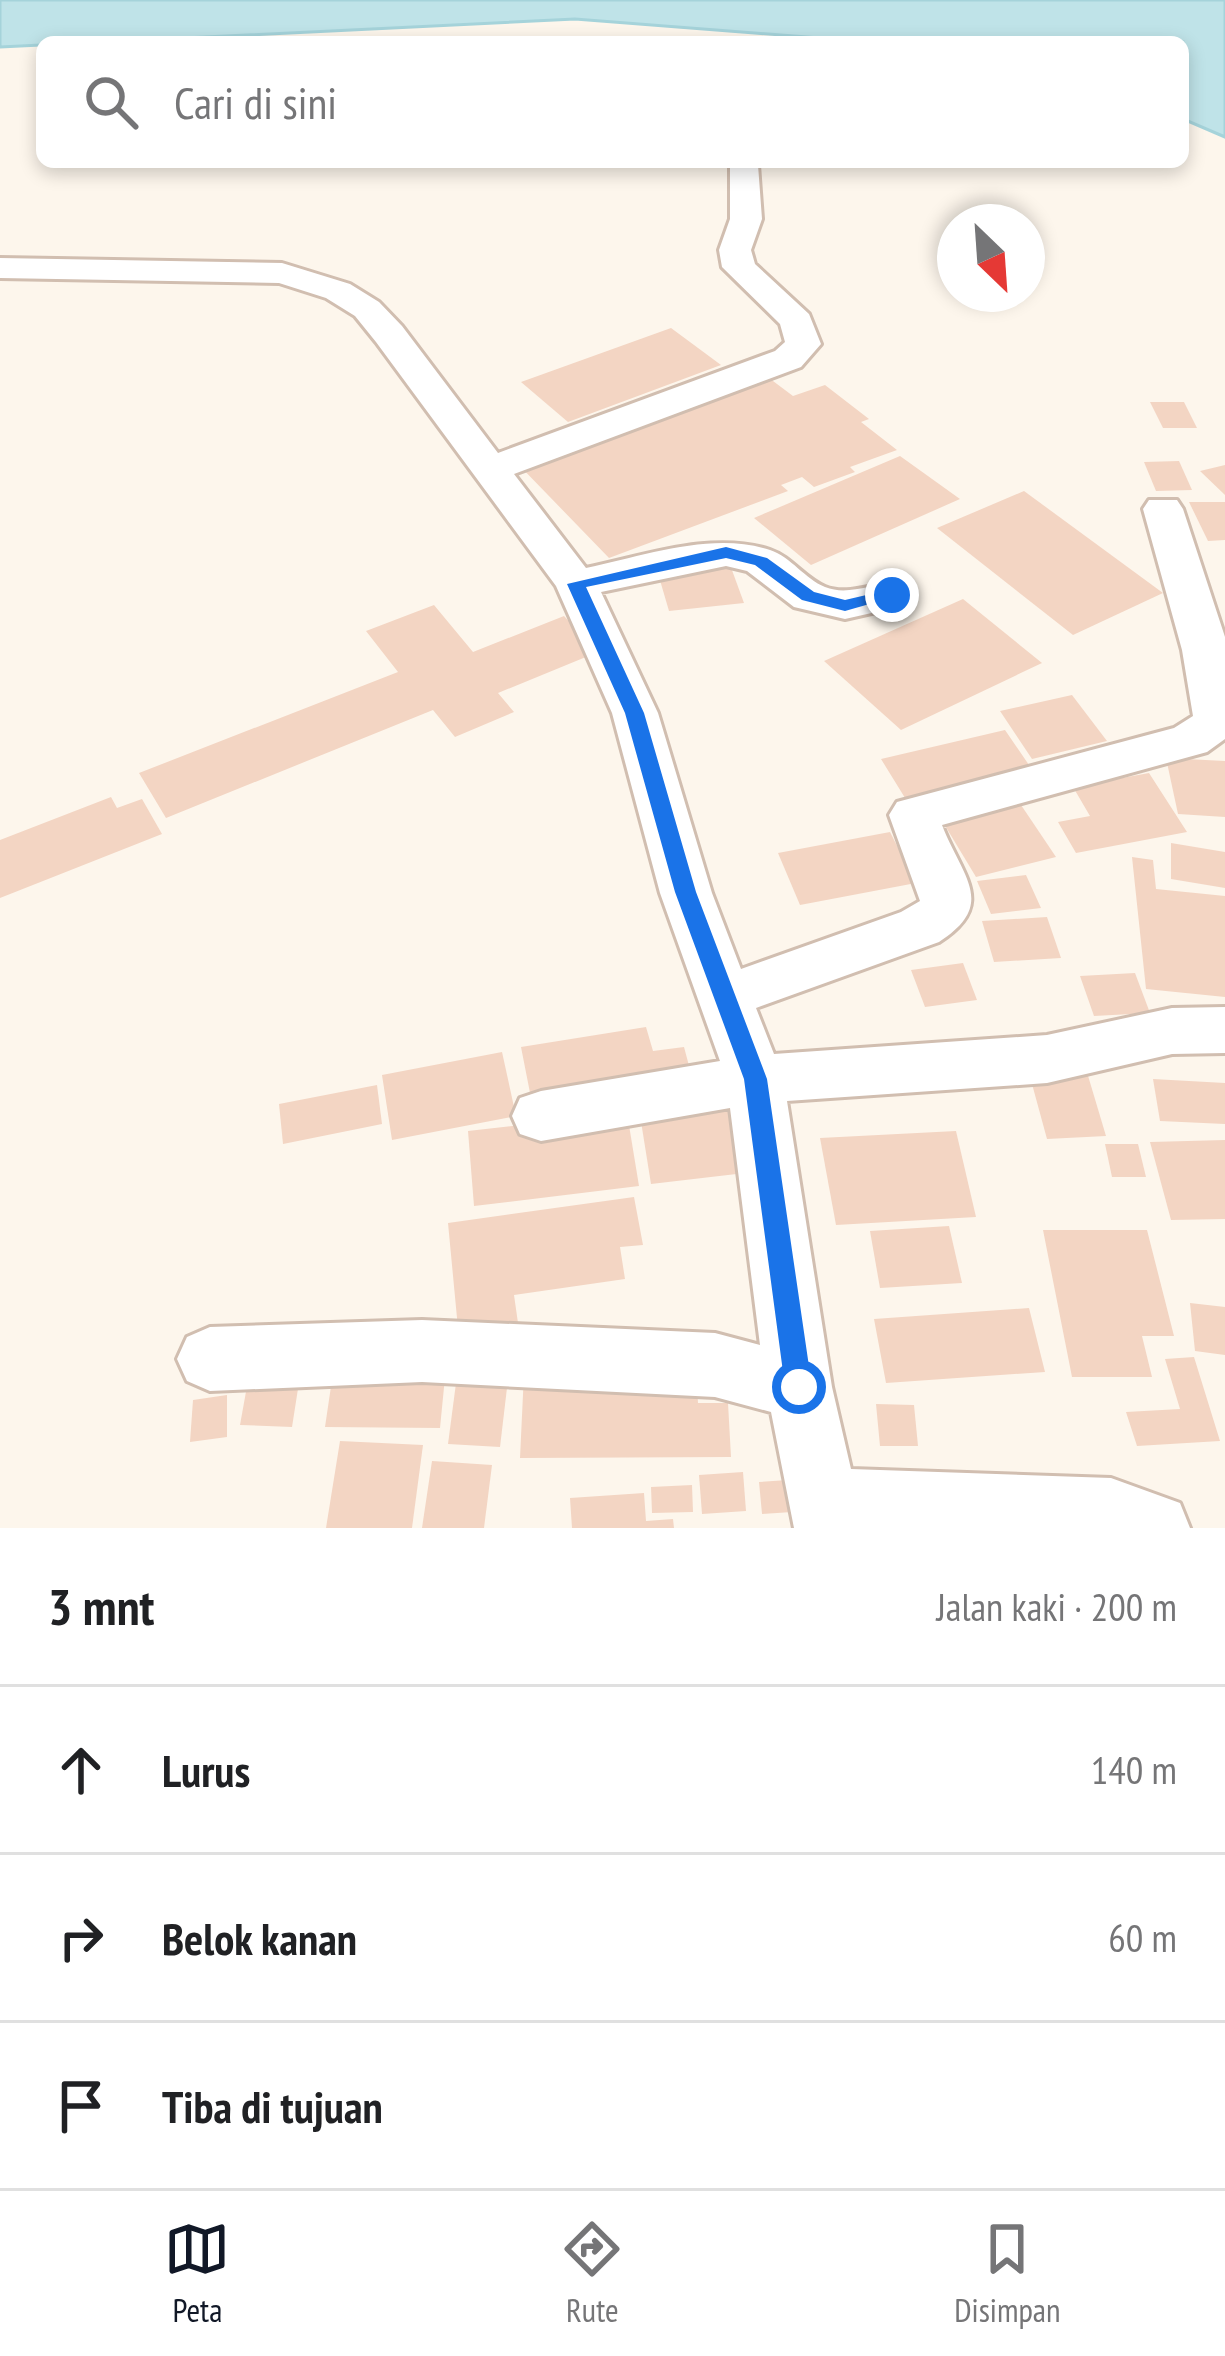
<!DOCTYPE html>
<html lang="id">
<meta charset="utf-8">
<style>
:root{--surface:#fff;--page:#f6f6f6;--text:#202124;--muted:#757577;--line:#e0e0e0;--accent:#111827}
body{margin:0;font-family:"PT Sans Narrow",sans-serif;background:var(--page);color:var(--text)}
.compass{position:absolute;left:937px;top:204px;width:108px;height:108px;border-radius:50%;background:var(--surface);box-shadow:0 6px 18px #0003;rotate:155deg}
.stop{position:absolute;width:36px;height:36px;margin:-27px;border:9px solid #1a73e8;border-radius:50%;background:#fff}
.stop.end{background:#1a73e8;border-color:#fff;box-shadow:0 3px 12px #0008}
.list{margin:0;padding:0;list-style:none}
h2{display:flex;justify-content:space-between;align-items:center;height:156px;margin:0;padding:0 48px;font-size:51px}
h2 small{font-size:39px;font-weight:400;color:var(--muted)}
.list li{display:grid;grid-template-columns:78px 1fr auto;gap:36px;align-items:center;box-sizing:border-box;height:168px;padding:0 48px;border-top:3px solid var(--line)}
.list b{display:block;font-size:45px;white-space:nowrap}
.list em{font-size:39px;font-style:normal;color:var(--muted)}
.icon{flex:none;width:66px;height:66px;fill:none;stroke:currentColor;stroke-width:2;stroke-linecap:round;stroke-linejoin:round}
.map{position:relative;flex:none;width:1225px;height:1528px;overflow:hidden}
.search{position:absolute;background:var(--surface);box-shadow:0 6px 18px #0003;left:36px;right:36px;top:36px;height:132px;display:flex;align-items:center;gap:30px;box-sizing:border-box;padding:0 42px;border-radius:18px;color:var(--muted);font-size:45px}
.sheet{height:660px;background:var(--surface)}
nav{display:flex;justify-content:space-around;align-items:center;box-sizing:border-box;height:168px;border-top:3px solid var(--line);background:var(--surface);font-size:33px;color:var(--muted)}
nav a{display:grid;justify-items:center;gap:6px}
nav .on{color:var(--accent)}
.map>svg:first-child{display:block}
.water{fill:#bfe3e8;stroke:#a5d3da;stroke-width:3}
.building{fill:#f3d5c3}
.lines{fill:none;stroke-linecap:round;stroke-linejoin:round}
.street-casing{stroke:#d1beb0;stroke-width:6}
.street{fill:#fff;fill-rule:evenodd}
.route{fill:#1a73e8}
</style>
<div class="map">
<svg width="1225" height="1528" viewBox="0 0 1225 1528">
<rect width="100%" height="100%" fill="#fdf6ec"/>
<polygon class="water" points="0,0 1225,0 1225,137 1183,119 1183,42 871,42 575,19 0,47"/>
<g class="building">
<polygon points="671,328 721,365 568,422 521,382"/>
<polygon points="769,378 793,396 825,385 869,419 861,422 897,450 850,467 855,472 814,487 802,477 781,485 788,491 609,558 517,463"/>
<polygon points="1150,402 1184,402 1197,428 1163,428"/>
<polygon points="900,456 960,499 811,565 754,518"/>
<polygon points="1179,461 1192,490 1156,491 1144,462"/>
<polygon points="1225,465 1225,495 1200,471"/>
<polygon points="1024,491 1163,593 1073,635 937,528"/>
<polygon points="1189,502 1225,502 1225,540 1208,541"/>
<polygon points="729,562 744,603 669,611 657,570"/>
<polygon points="963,599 1042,663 901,730 824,661"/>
<polygon points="434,605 473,652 564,616 598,652 498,693 514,712 455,737 433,710 166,818 139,773 398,672 366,631"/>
<polygon points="1072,695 1107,741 1032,759 1000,711"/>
<polygon points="1005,730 1029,765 1044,761 1052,773 910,806 881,759"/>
<polygon points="1166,758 1225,761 1225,817 1178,814"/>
<polygon points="1149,773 1187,832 1076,853 1058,822 1090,816 1073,787"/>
<polygon points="1015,796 1056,857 976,877 938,814"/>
<polygon points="111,797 117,808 142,799 162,834 0,898 0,840"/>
<polygon points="890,832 916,883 800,905 778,853"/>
<polygon points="1171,843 1225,852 1225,888 1171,879"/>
<polygon points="1132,857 1153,860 1156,889 1225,896 1225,997 1146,989"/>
<polygon points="1026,875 1041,908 991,914 977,881"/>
<polygon points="1047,917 1061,958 994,962 982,921"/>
<polygon points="963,963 977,1000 925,1007 911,970"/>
<polygon points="1135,973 1150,1013 1094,1016 1080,976"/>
<polygon points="646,1027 653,1051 684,1047 692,1077 532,1103 521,1047"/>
<polygon points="502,1052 516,1116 392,1140 382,1075"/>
<polygon points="1086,1069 1106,1136 1047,1139 1029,1073"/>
<polygon points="1153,1079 1225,1083 1225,1124 1160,1121"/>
<polygon points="377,1085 382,1124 283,1144 279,1104"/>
<polygon points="730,1099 745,1173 651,1184 639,1109"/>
<polygon points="627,1113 639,1186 474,1206 468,1131"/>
<polygon points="956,1131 976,1217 836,1225 820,1138"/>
<polygon points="1225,1140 1225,1219 1171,1220 1150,1142"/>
<polygon points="1105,1144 1138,1144 1146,1177 1112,1177"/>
<polygon points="634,1197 643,1245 620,1247 625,1279 514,1295 519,1330 459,1339 448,1223"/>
<polygon points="949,1226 962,1283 880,1288 870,1231"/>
<polygon points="1043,1230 1147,1230 1174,1336 1142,1336 1152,1377 1072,1377"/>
<polygon points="1190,1303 1225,1307 1225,1355 1195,1351"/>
<polygon points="1029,1308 1045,1372 886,1383 874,1319"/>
<polygon points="1194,1357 1220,1441 1137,1446 1126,1412 1180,1409 1165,1359"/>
<polygon points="334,1366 446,1367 440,1428 325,1427"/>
<polygon points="458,1368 509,1371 500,1447 448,1444"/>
<polygon points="696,1371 698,1403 728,1403 731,1457 520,1458 524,1373"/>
<polygon points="249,1375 300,1376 292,1427 240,1425"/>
<polygon points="227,1395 227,1437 190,1442 193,1400"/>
<polygon points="876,1404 914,1405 918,1446 880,1446"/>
<polygon points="340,1441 423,1445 412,1528 326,1528"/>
<polygon points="432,1461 492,1465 484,1528 422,1528"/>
<polygon points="743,1472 746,1511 702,1514 699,1475"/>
<polygon points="788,1480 792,1512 762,1514 759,1482"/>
<polygon points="692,1485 693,1512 652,1513 651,1487"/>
<polygon points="644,1493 646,1521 673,1519 674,1528 572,1528 570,1498"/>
</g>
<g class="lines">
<defs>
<path id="street" d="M730,162L758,165L762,219L751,250L755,264L809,314L821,344L801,367L514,474L586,568C645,556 712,531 770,550C791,557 805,579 825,587C852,598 879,578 907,585L914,595L907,605L845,619L794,607L747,571L726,566L601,592L658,713L712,893L741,969L901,912L920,901L889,815L897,802L1174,728L1193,716L1182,650L1143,509L1149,500H1177L1183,509L1225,637V739L1207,752L942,825C962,877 998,904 939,942L756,1008L774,1054L1047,1035L1172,1008L1225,1007V1053L1172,1054L1047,1083L787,1101L832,1387L851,1469L1111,1478L1180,1503L1190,1528H794L771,1412L715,1397L422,1382L210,1391L187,1381L177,1359L187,1337L210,1327L422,1320L715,1333L760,1345L730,1108L541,1141L520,1134L512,1116L520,1098L541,1091L720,1061L660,893L612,713L556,586L376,342L355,316L326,298L279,283L0,278V258L282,263L350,284L379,302L402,326L498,453L775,351L785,342L780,324L722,267L719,250L730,219Z"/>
</defs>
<use href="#street" class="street-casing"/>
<use href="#street" class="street"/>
</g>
<polygon class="route" points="726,547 767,558 814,592 845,600 892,589 901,595 845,611 802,600 755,565 726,558 586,587 644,713 696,892 767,1079 812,1387 808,1396 799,1400 789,1396 785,1387 744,1079 675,892 625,713 567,584"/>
</svg>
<svg class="compass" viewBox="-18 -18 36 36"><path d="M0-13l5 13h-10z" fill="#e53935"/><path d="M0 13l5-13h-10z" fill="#757577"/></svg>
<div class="stop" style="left:799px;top:1387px"></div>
<div class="stop end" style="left:892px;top:595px"></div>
<div class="search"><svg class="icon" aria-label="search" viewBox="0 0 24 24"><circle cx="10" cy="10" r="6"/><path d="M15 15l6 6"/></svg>Cari di sini</div>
</div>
<section class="sheet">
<h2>3 mnt<small>Jalan kaki · 200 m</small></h2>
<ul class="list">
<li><svg class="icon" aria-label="ahead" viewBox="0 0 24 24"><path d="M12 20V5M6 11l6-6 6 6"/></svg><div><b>Lurus</b></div><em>140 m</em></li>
<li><svg class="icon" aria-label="right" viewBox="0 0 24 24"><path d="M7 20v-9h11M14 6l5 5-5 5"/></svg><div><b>Belok kanan</b></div><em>60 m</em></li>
<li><svg class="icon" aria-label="arrive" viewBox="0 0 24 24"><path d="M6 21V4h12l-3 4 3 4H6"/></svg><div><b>Tiba di tujuan</b></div></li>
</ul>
</section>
<nav>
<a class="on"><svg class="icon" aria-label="map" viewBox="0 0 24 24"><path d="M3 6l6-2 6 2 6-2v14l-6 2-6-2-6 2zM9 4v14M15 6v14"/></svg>Peta</a>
<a><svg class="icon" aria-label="directions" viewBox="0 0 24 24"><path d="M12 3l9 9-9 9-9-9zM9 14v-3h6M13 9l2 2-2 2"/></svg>Rute</a>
<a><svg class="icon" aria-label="saved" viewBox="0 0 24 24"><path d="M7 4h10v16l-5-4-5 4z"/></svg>Disimpan</a>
</nav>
